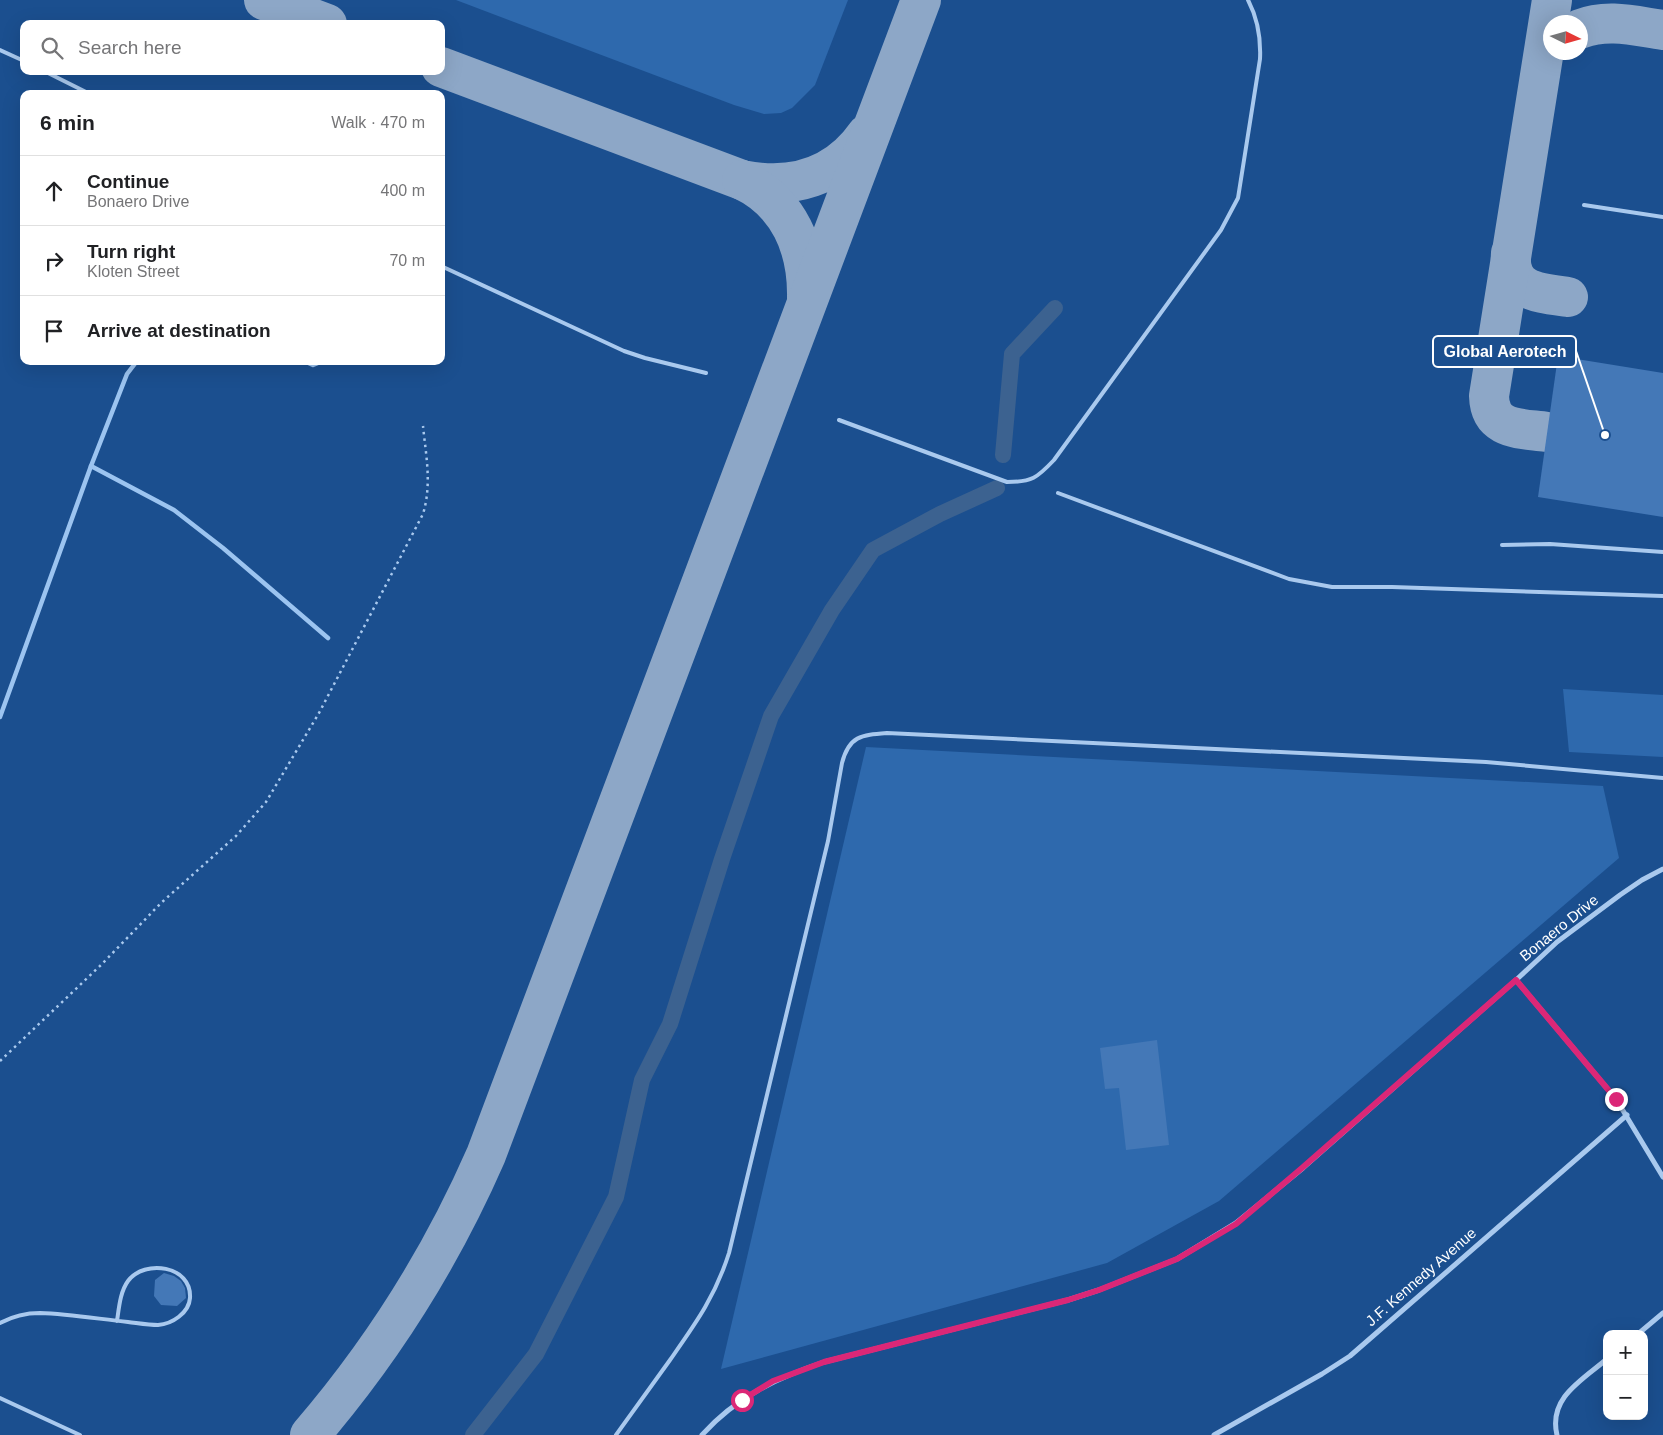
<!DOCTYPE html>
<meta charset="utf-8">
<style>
:root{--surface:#fff;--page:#f6f6f6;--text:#202124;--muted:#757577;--line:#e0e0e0}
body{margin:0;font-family:Helvetica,sans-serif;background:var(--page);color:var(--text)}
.controls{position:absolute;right:15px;bottom:15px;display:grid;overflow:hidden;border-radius:10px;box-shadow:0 5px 20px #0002}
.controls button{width:45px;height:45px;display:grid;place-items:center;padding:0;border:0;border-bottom:1px solid var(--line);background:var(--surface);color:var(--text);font:25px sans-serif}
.compass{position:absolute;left:1543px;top:15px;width:45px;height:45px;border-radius:50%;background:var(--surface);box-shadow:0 5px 20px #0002;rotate:95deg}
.stop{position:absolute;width:15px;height:15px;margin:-11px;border:4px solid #db2777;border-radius:50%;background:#fff}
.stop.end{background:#db2777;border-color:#fff;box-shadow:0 1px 5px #0008}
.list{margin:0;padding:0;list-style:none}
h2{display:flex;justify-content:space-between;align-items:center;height:65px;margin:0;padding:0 20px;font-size:21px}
h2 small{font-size:16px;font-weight:400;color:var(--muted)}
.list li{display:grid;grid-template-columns:32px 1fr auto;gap:15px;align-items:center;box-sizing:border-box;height:70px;padding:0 20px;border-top:1px solid var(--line)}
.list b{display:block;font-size:19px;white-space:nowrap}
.list p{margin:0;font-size:16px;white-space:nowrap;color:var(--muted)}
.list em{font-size:16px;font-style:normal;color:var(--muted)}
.icon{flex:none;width:28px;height:28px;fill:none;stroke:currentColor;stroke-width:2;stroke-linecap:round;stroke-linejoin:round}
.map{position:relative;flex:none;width:1663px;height:1435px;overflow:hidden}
.search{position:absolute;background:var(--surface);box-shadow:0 5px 20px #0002;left:20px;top:20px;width:425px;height:55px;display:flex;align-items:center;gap:12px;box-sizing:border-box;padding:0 18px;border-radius:10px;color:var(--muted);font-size:19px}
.panel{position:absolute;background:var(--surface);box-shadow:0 5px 20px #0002;left:20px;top:90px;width:425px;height:275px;border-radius:10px}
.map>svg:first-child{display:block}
.green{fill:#2e69ad}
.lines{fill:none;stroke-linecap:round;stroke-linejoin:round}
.stream{stroke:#9cc4f0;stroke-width:4.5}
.canal{stroke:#3c6290;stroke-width:16}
.taxiway{stroke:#8da7c7;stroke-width:40}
.building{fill:#4478b7}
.path{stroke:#a9c9ee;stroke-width:2.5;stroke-dasharray:2.5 4;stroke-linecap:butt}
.lane{stroke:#a9c9ee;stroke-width:4}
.street{stroke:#a9c9ee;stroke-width:5}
.route{stroke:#db2777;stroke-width:6}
.labels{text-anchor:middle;stroke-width:4;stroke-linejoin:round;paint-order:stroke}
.street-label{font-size:15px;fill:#fff;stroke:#1b4f8f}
.leader{fill:none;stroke:#fff;stroke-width:2}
.callout-dot{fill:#fff;stroke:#1b4f8f;stroke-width:2}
.callout{fill:#1b4f8f;stroke:#fff;stroke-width:2}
.callout-label{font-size:16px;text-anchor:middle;font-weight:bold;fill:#fff}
</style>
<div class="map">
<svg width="1663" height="1435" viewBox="0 0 1663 1435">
<rect width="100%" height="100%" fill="#1b4f8f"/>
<g class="green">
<polygon points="456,0 848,0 815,85 792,108 781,113 764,114 734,105"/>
<polygon points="1563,689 1663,695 1663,757 1569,752"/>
<polygon points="866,747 1603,786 1619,858 1219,1201 1107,1263 721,1369"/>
</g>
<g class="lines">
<g class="stream">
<polyline points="137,361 127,374 91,466 174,510 223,548 328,638"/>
<polyline points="304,361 313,365 323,361"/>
<polyline points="0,717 91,466"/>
</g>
<g class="canal">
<polyline points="1003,455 1012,354 1055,308"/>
<polyline points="473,1435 536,1354 616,1197 642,1080 670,1024 722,859 771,716 832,610 873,550 940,514 997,488"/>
</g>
<g class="taxiway">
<polyline points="264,0 327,24"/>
<path d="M1580,29C1608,18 1635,26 1663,30"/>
<path d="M441,67L742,180C792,190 837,177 867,134"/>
<path d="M742,180C789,202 808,248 807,298"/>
<path d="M1511,253C1508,292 1539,293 1568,297"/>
<path d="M1547,432C1520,428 1490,431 1489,396L1552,0"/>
<path d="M310,1435C383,1350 441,1258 486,1155L921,0"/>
</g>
</g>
<g class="building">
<polygon points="1558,356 1663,373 1663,517 1538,497"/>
<polygon points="1157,1040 1169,1145 1126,1150 1119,1088 1105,1089 1100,1048"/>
<polygon points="164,1273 174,1276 181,1281 185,1288 186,1298 177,1306 161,1305 154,1296 155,1280"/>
</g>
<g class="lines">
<path class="path" d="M0,1061L101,965L161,903L236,836L266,802L319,713L423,514C432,484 426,456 423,426"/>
<g class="lane">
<polyline points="0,50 24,61"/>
<polyline points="44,71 90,94"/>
<polyline points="1584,205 1663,217"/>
<polyline points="441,266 624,351 645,358 706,373"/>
<path d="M839,420L1007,482C1032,482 1037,478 1054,460L1221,230L1238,198L1260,59C1261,38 1258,19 1248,0"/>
<polyline points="1058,493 1289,579 1332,587 1392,587 1663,596"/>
<polyline points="1502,545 1550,544 1663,552"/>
<path d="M0,1323C13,1316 25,1313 40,1313C69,1314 99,1319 128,1322C137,1323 148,1325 158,1325C172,1324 189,1313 190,1298C192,1265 144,1259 128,1281C120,1292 119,1308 117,1321"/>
<polyline points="0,1398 80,1435"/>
<path d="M616,1435C634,1410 652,1385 670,1360C696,1323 715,1297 729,1253L828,841L842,763C849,736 861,735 887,733L1486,762L1663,778"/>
</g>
<g class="street">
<polyline points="1516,980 1616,1099 1663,1177"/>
<polyline points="1638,1334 1663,1313"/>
<path d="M702,1435C736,1397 777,1378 824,1362L1068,1300L1099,1290L1177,1259L1236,1223L1303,1168L1516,980L1557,942L1620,895L1642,880L1663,869"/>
<polyline points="1214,1435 1322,1374 1350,1356 1627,1115"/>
<path d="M1557,1435C1548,1398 1582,1380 1607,1359"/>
</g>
</g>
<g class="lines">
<polyline class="route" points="742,1400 773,1381 824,1362 1068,1300 1099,1290 1177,1259 1236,1224 1302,1168 1516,980 1616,1099"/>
</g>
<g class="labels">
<g class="street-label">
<text transform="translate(1559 928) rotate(-39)" y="5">Bonaero Drive</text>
<text transform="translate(1421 1277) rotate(-41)" y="5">J.F. Kennedy Avenue</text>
</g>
</g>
<path class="leader" d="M1605 435L1576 351"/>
<circle class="callout-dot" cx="1605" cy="435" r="5"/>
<rect class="callout" x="1433" y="336" width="143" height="31" rx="5"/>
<g class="callout-label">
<text x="1505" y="357">Global Aerotech</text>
</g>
</svg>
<div class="controls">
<button>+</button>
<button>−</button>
</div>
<svg class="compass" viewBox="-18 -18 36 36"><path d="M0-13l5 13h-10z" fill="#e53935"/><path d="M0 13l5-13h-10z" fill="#757577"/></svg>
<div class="stop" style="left:742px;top:1400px"></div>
<div class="stop end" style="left:1616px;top:1099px"></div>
<div class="search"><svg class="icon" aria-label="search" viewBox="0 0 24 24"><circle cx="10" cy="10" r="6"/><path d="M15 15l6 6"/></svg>Search here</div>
<section class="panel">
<h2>6 min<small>Walk · 470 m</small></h2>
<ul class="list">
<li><svg class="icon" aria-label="ahead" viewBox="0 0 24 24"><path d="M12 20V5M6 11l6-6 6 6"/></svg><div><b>Continue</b><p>Bonaero Drive</p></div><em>400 m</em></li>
<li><svg class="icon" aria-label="right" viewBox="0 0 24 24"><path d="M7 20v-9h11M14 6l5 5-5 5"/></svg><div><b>Turn right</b><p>Kloten Street</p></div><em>70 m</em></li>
<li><svg class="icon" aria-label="arrive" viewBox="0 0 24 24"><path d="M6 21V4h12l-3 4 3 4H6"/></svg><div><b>Arrive at destination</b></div></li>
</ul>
</section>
</div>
